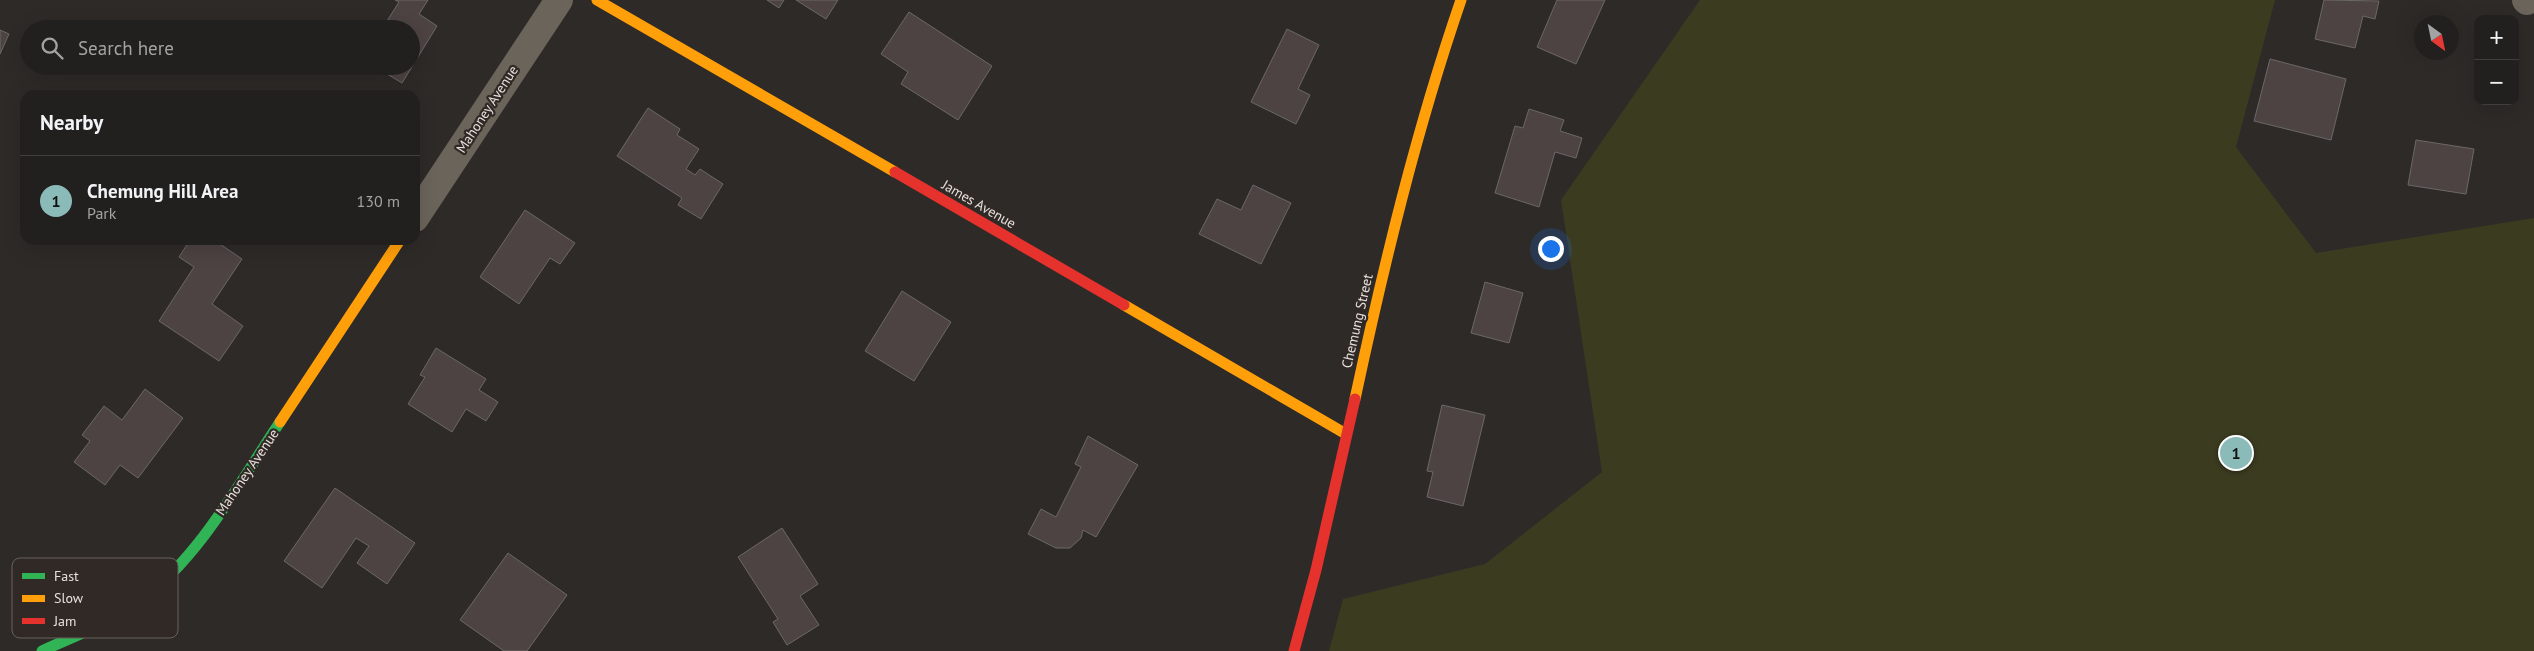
<!DOCTYPE html>
<meta charset="utf-8">
<style>
:root{--surface:#22201e;--page:#2e2d2b;--text:#f1f3f6;--muted:#a2a3a4;--line:#3f3e3c;--accent:#8bbbb9}
body{margin:0;font-family:"PT Sans",sans-serif;background:var(--page);color:var(--text)}
.controls{position:absolute;right:15px;top:15px;display:grid;overflow:hidden;border-radius:10px;box-shadow:0 5px 20px #0002}
.controls button{width:45px;height:45px;display:grid;place-items:center;padding:0;border:0;border-bottom:1px solid var(--line);background:var(--surface);color:var(--text);font:25px sans-serif}
.compass{position:absolute;left:2414px;top:15px;width:45px;height:45px;border-radius:50%;background:var(--surface);box-shadow:0 5px 20px #0002;rotate:147deg}
.you{position:absolute;left:1550px;top:248px;width:18px;height:18px;margin:-12px;border:4px solid #fff;border-radius:50%;background:#1a73e8;box-shadow:0 0 0 8px #1a73e833}
.badge{display:grid;place-items:center;width:32px;height:32px;border-radius:50%;background:var(--accent);color:#111;font-size:16px;font-weight:700}
.pin{position:absolute;translate:-50% -50%;border:2px solid #fff;box-shadow:0 1px 5px #0006}
.list{margin:0;padding:0;list-style:none}
h2{display:flex;justify-content:space-between;align-items:center;height:65px;margin:0;padding:0 20px;font-size:21px}
h2 small{font-size:16px;font-weight:400;color:var(--muted)}
.list li{display:grid;grid-template-columns:32px 1fr auto;gap:15px;align-items:center;box-sizing:border-box;height:90px;padding:0 20px;border-top:1px solid var(--line)}
.list b{display:block;font-size:19px;white-space:nowrap}
.list p{margin:0;font-size:16px;white-space:nowrap;color:var(--muted)}
.list em{font-size:16px;font-style:normal;color:var(--muted)}
.icon{flex:none;width:28px;height:28px;fill:none;stroke:currentColor;stroke-width:2;stroke-linecap:round;stroke-linejoin:round}
.map{position:relative;flex:none;width:2534px;height:651px;overflow:hidden}
.search{position:absolute;background:var(--surface);box-shadow:0 5px 20px #0002;left:20px;top:20px;width:400px;height:55px;display:flex;align-items:center;gap:12px;box-sizing:border-box;padding:0 18px;border-radius:28px;color:var(--muted);font-size:19px}
.panel{position:absolute;background:var(--surface);box-shadow:0 5px 20px #0002;left:20px;top:90px;width:400px;height:155px;border-radius:15px}
.map>svg:first-child{display:block}
.green{fill:#3b3b20}
.building{fill:#4c4342;stroke:#6c6867}
.lines{fill:none;stroke-linecap:round;stroke-linejoin:round}
.street{stroke:#6a645a;stroke-width:28}
.fast{stroke:#30b455;stroke-width:11}
.slow{stroke:#ff9f0a;stroke-width:11}
.jam{stroke:#e5322d;stroke-width:11}
.labels{text-anchor:middle;stroke-width:4.5;stroke-linejoin:round;paint-order:stroke}
.street-label{font-size:14px;fill:#e5e0dd;stroke:#312925}
.key{fill:#312925;stroke:#67605c;stroke-width:1}
.key-label{font-size:14px;fill:#e5e0dd}
</style>
<div class="map">
<svg width="2534" height="651" viewBox="0 0 2534 651">
<rect width="100%" height="100%" fill="#2e2a28"/>
<polygon class="green" points="1700,0 2275,0 2236,147 2316,253 2534,218 2534,651 1329,651 1343,599 1485,564 1602,472 1561,200"/>
<g class="building">
<polygon points="395,0 428,0 419,14 437,26 402,83 374,66 411,66 411,29 382,29 399,2"/>
<polygon points="767,0 784,0 779,8"/>
<polygon points="796,0 838,0 826,19"/>
<polygon points="1557,0 1605,0 1576,64 1537,47"/>
<polygon points="2324,0 2379,1 2375,19 2363,16 2355,48 2315,39"/>
<polygon points="909,12 992,66 958,120 901,84 908,72 881,54"/>
<polygon points="1287,29 1319,45 1298,89 1310,95 1296,124 1251,102"/>
<polygon points="0,30 9,34 0,54"/>
<polygon points="2270,59 2346,79 2331,140 2254,121"/>
<polygon points="648,108 680,129 677,135 699,149 686,169 695,175 700,169 723,184 701,219 678,205 682,198 617,156"/>
<polygon points="1529,109 1564,120 1560,131 1582,138 1576,158 1555,152 1539,207 1495,193 1515,126 1523,128"/>
<polygon points="2416,140 2474,149 2466,194 2408,185"/>
<polygon points="1253,185 1291,203 1261,264 1199,234 1217,199 1241,210"/>
<polygon points="525,210 575,243 560,264 550,258 519,304 480,277"/>
<polygon points="190,240 214,240 242,259 212,304 243,326 219,361 159,321 194,267 179,257"/>
<polygon points="1485,282 1523,293 1509,343 1471,333"/>
<polygon points="902,291 951,322 914,381 865,351"/>
<polygon points="436,348 486,379 479,390 498,402 486,421 466,409 452,432 408,404 425,377 420,375"/>
<polygon points="145,389 183,418 138,478 120,465 105,485 74,462 90,441 82,435 104,406 122,420"/>
<polygon points="1442,405 1485,415 1463,506 1427,497 1433,472 1427,471"/>
<polygon points="1088,436 1138,465 1096,537 1083,530 1081,538 1070,548 1056,548 1028,534 1041,509 1056,517 1081,467 1075,464"/>
<polygon points="335,488 415,543 387,584 357,563 369,546 356,538 322,588 284,561"/>
<polygon points="782,528 818,584 800,596 819,625 787,645 773,622 778,619 738,557"/>
<polygon points="508,553 567,595 527,651 504,651 460,620"/>
</g>
<g class="lines">
<g class="street">
<polyline points="2526,0 2527,1"/>
<polyline points="415,218 559,0"/>
</g>
<path class="fast" d="M42,651C74,636 112,623 140,601C199,558 240,482 280,422"/>
<g class="slow">
<polyline points="597,0 895,172"/>
<polyline points="1124,305 1346,434"/>
<path d="M1355,399C1384,264 1416,131 1461,0"/>
<polyline points="280,422 400,240"/>
</g>
<g class="jam">
<polyline points="895,172 1124,305"/>
<polyline points="1294,651 1316,570 1355,399"/>
</g>
</g>
<g class="labels">
<g class="street-label">
<text transform="translate(487 109) rotate(-57)" y="5">Mahoney Avenue</text>
<text transform="translate(979 204) rotate(30)" y="5">James Avenue</text>
<text transform="translate(1357 321) rotate(-77)" y="5">Chemung Street</text>
<text transform="translate(247 472) rotate(-56)" y="5">Mahoney Avenue</text>
</g>
</g>
<rect x="12" y="558" width="166" height="80" rx="8" class="key"/>
<rect x="22" y="573" width="23" height="6" fill="#30b455"/>
<rect x="22" y="595" width="23" height="7" fill="#ff9f0a"/>
<rect x="22" y="618" width="23" height="6" fill="#e5322d"/>
<g class="key-label">
<text x="54" y="581">Fast</text>
<text x="54" y="603">Slow</text>
<text x="54" y="626">Jam</text>
</g>
</svg>
<div class="controls">
<button>+</button>
<button>−</button>
</div>
<svg class="compass" viewBox="-18 -18 36 36"><path d="M0-13l5 13h-10z" fill="#e53935"/><path d="M0 13l5-13h-10z" fill="#a2a3a4"/></svg>
<div class="you"></div>
<div class="pin badge" style="left:2236px;top:453px">1</div>
<div class="search"><svg class="icon" aria-label="search" viewBox="0 0 24 24"><circle cx="10" cy="10" r="6"/><path d="M15 15l6 6"/></svg>Search here</div>
<section class="panel">
<h2>Nearby<small></small></h2>
<ul class="list">
<li><span class="badge">1</span><div><b>Chemung Hill Area</b><p>Park</p></div><em>130 m</em></li>
</ul>
</section>
</div>
